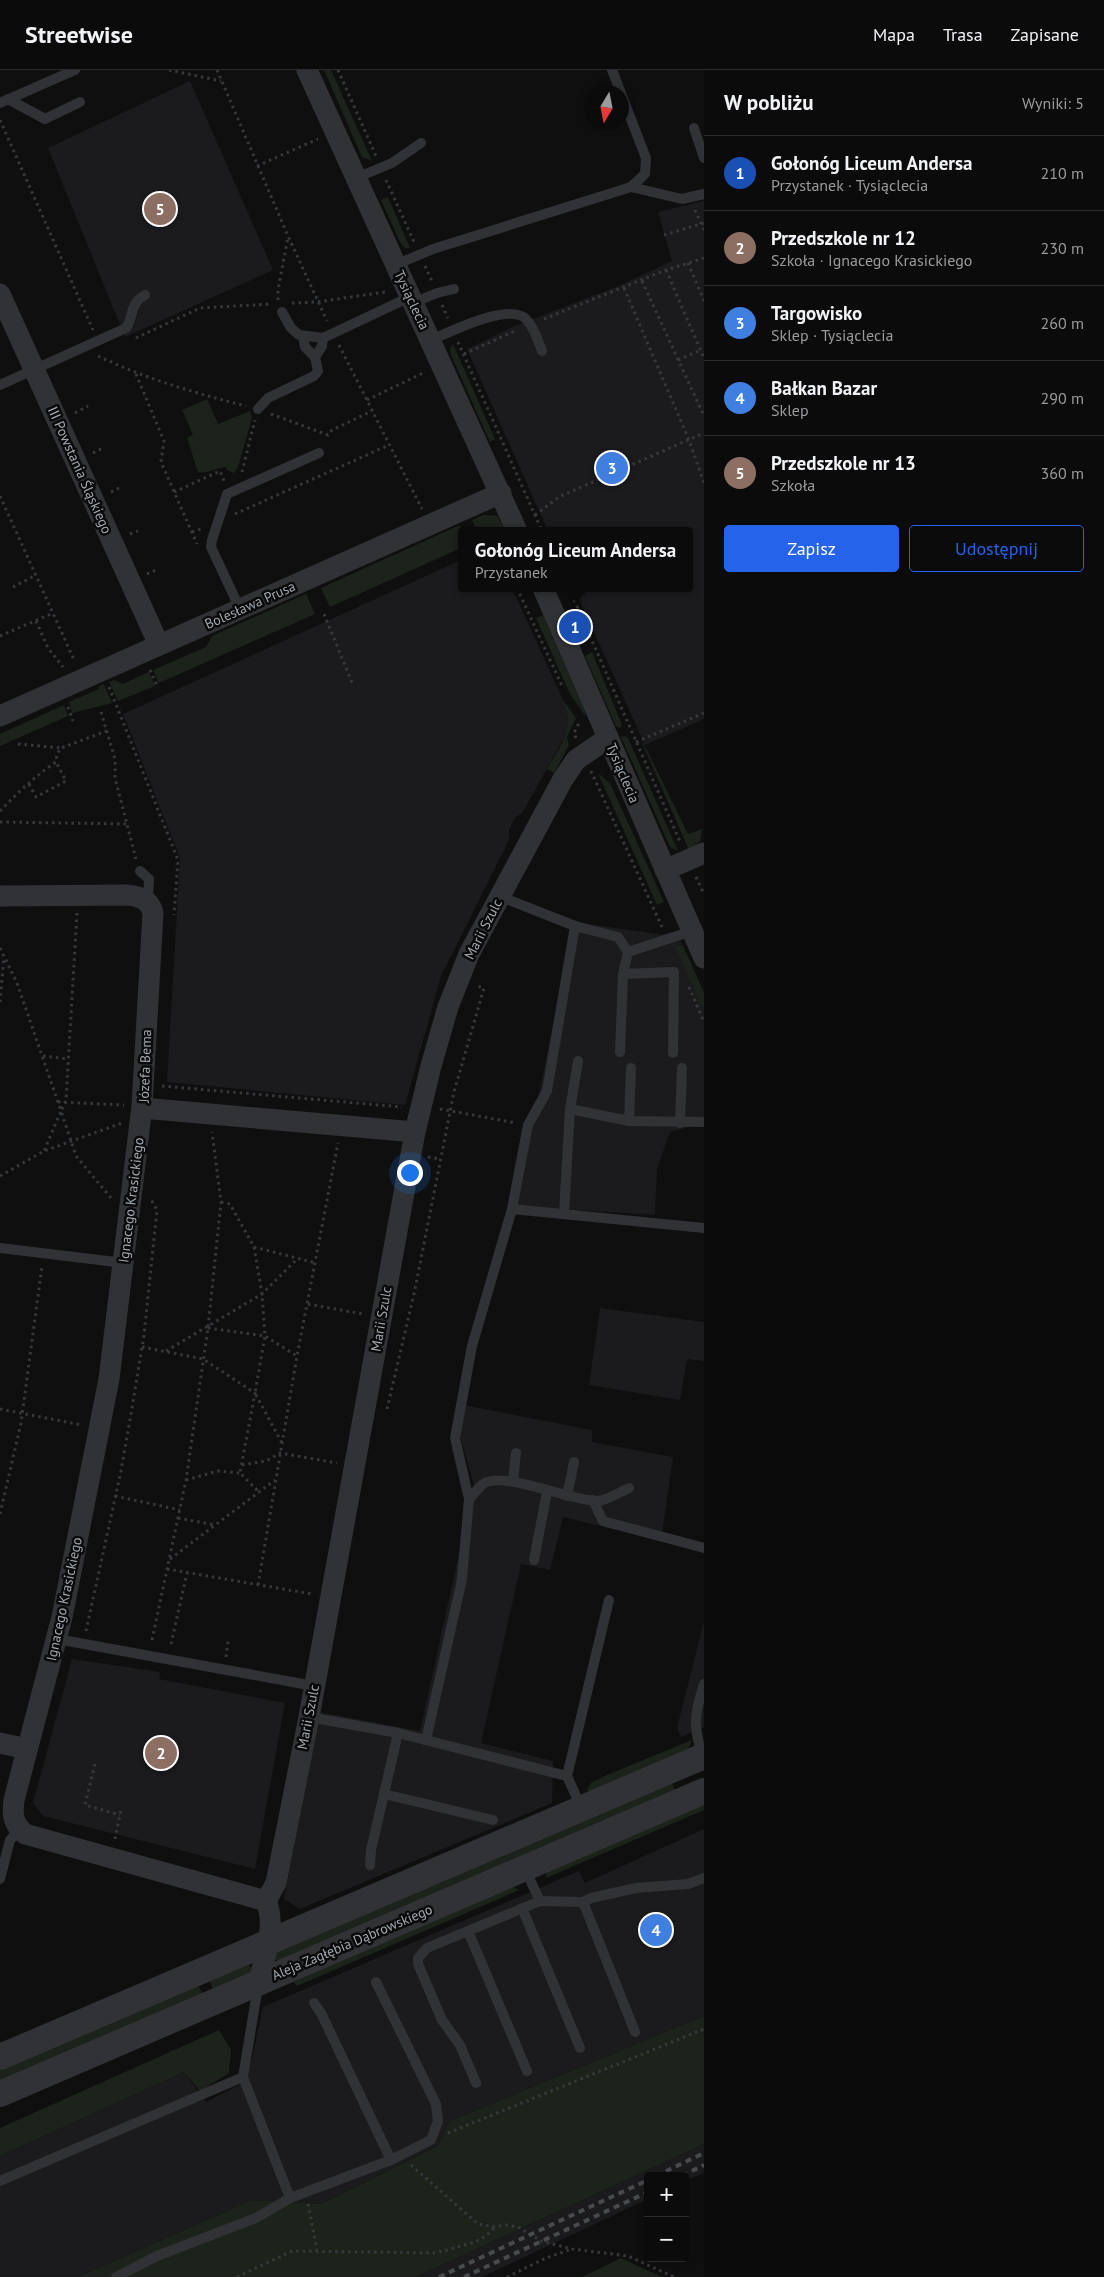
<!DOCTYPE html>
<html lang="pl">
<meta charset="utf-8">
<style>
:root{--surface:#0b0b0c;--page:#141415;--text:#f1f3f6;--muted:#9a9b9d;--line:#2b2b2d;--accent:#2563eb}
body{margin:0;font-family:"PT Sans",sans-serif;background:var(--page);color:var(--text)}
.controls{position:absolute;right:15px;bottom:15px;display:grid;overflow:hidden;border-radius:5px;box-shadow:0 2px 8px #0003}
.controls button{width:45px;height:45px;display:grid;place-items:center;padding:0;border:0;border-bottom:1px solid var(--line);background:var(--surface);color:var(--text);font:25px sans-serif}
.compass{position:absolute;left:584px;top:15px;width:45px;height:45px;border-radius:50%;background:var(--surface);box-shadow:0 2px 8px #0003;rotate:190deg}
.you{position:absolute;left:409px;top:1102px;width:18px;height:18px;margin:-12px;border:4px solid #fff;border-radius:50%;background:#1a73e8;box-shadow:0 0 0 8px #1a73e833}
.badge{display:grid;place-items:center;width:32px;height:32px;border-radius:50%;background:var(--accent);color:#fff;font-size:16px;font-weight:700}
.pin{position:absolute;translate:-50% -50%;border:2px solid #fff;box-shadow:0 1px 5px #0006}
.popup{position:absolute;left:458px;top:457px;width:235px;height:65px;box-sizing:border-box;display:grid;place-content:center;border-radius:5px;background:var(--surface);filter:drop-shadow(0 1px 4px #0005);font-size:16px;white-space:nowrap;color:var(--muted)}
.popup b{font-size:19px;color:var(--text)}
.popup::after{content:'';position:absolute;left:50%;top:100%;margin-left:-10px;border:10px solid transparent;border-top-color:var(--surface)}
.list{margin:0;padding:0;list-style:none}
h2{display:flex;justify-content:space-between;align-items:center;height:65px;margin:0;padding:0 20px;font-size:21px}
h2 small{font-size:16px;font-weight:400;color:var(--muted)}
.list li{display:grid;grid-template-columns:32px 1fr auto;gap:15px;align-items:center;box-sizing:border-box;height:75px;padding:0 20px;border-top:1px solid var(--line)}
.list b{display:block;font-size:19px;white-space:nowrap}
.list p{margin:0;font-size:16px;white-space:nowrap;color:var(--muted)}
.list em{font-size:16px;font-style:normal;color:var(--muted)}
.actions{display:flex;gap:10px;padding:15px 20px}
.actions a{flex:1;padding:11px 0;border:1px solid var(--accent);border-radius:5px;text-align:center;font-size:18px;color:var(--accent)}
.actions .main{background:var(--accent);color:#fff}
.map{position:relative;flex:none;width:704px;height:2207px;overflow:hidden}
header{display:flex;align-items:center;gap:30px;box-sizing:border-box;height:70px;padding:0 25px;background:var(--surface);border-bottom:1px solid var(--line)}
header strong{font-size:24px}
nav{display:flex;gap:28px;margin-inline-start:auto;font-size:18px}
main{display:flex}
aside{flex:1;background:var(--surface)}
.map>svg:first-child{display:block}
.built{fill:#1b1b1d}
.green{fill:#1c231b}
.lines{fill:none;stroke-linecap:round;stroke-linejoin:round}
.path{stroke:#36393c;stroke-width:3;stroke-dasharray:2.5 4;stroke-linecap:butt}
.service{stroke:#303235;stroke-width:10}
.minor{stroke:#303235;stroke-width:21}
.tertiary{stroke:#303235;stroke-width:26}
.rail{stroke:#474a4e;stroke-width:4;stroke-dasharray:6 5;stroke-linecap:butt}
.labels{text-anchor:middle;stroke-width:5;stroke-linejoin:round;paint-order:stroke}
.street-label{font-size:14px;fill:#a0a9b1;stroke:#0a0a0b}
</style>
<header>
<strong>Streetwise</strong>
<nav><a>Mapa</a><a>Trasa</a><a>Zapisane</a></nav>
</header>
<main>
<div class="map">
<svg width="704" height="2207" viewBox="0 0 704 2207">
<rect width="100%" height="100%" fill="#0f0f10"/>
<g class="built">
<polygon points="190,11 273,200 125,267 48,78"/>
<polygon points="704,131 704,649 645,675 574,518 689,518 689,461 548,461 467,279 510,258 616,217 672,191 658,142"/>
<polygon points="461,490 461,518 512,518 567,639 568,660 523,742 515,748 509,760 509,770 441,906 405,1035 167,1012 180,788 123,644"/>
<polygon points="573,852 679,867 704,923 704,1053 670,1062 657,1099 655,1145 517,1136"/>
<polygon points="600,1238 704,1252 704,1291 687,1289 680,1330 589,1315"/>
<polygon points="463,1335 592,1360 592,1372 673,1387 661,1471 563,1447 550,1500 521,1494 481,1673 553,1691 552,1733 300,1839 284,1829 319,1642 420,1661 474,1415 458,1359"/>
<polygon points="704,1551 704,1657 681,1667 677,1658"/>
<polygon points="72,1589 160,1602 159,1609 285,1633 255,1799 43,1746 33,1733"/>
<polygon points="704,1759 704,1946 450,2051 438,2076 321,2134 252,2130 78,2207 0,2207 0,2086 184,2002 206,2032 247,2011 263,1937 579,1801 585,1813"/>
<polygon points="704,2074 704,2103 685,2111 685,2106 648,2106 648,2129 482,2207 416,2207"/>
</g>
<g class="green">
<polygon points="324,0 331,0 372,91 362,87"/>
<polygon points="388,127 410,178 405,178 401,174 381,130"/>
<polygon points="453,274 495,369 490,372 451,285 450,279"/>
<path d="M207,329L218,354L250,341L252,348L238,397L234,403L227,400L226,397C215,398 208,404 198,402L187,368L193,365L182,340Z"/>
<polygon points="483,445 497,446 505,459 501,461 477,461 472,450"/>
<polygon points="460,455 463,461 461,461 461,478 330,537 321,518"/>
<polygon points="306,524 315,544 159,613 153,600 206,577 212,566"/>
<polygon points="543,545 584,639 586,647 570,624 536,548"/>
<polygon points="592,582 622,655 620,658 616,656 585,586"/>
<polygon points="149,602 155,616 118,631 109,612 114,610 123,614"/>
<polygon points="104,614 112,633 72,643 69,632 99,619 99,616"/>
<path d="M562,629L576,648L567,667L569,675L554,703L547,699C561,673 576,659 562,629Z"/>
<polygon points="64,635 68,646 0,676 0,664"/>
<polygon points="625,666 628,668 678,781 670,777 621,667"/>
<polygon points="643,672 688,764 702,759 700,771 689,780 642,673"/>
<polygon points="598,703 610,713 664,832 657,835"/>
<polygon points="675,876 683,876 704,923 704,941"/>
<polygon points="692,1670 687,1681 589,1722 587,1720 591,1713 607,1705"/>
<polygon points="671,1711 676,1722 279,1892 275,1890 273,1883"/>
<polygon points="704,1731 704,1740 546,1808 547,1800"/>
<polygon points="511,1816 519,1820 297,1916 293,1912"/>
<polygon points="249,1895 252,1899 252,1903 214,1922 209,1909"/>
<polygon points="198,1914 203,1926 0,2014 0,2000"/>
<polygon points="704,1946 704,2074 416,2207 78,2207 252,2130 321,2134 438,2076 450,2051"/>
<polygon points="219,1960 231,1980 229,2003 200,2021 184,2002 0,2086 0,2058"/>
<polygon points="621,2188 662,2207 582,2207"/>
</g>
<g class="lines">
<g class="path">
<polyline points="169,0 221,11"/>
<polyline points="217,0 288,166 327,251"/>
<polyline points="338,0 376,86"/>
<polyline points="0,50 93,260"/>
<polyline points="257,96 318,69"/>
<polyline points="386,110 414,172"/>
<polyline points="695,140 704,160"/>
<polyline points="664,165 704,153"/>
<polyline points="688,193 704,231"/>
<polyline points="425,196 432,211"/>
<polyline points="666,200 704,288"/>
<polyline points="642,211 704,346"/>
<polyline points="624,218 689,370 704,413"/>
<polyline points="278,230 278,220 288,167"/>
<polyline points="292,233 317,232 385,222"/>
<polyline points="442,235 448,248"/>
<polyline points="544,249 666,200 704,188"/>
<polyline points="136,268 200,238 271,234"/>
<polyline points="458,272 542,461"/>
<polyline points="339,275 422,439"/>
<polyline points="464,284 517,260"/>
<path d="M98,286C146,309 195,323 246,336"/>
<polyline points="678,290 701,280"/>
<polyline points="136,304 164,371 161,392 197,474"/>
<polyline points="367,330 423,303"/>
<polyline points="75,343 88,336"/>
<polyline points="271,344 328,365 332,360 372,341"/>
<polyline points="93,383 101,379"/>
<polyline points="242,402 255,350"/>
<polyline points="111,422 119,418"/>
<polyline points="174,422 220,401 224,411"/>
<polyline points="0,426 75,592"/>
<polyline points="235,444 389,375"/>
<polyline points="535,445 559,427 704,363"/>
<polyline points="192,462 201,459"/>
<polyline points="130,464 138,461"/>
<polyline points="147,504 156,500"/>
<polyline points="13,517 36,505"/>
<polyline points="517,518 563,618"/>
<polyline points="569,518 681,774"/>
<polyline points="324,544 353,615"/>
<polyline points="36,551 48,578 63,597"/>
<polyline points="0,566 53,543"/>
<polyline points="150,600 158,618"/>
<polyline points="109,617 178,790 174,845"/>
<polyline points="68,637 73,651"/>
<polyline points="101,642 115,689 115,708 136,789"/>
<polyline points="576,668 574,663 580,651"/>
<polyline points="636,672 704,643"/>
<polyline points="18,674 61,678"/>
<polyline points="591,701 662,857"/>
<polyline points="29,714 36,727 66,711 56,692"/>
<path d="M0,741C17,723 35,706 56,692L57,684L61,678L107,661"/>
<polyline points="0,752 127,754"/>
<polyline points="696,807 704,824"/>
<polyline points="77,843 66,1030 61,1041 76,1086 111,1128"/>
<polyline points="0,878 17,913 61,1041 44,1081"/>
<polyline points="689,917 704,952"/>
<polyline points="0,932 4,887"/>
<polyline points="43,986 68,989"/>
<polyline points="162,1016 402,1037"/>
<polyline points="58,1032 124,1035"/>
<polyline points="440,1039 516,1053"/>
<polyline points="428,1087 440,1089"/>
<polyline points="0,1106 44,1081 122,1053"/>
<polyline points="221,1132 230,1134 254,1177 262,1224 265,1266 255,1323 282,1373"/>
<polyline points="254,1177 316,1193"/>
<polyline points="308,1234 363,1244"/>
<polyline points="208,1258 265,1266 297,1286"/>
<polyline points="142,1277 203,1289 255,1323 240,1403 259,1422"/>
<polyline points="166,1281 262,1224 297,1189"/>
<polyline points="0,1339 82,1355"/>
<polyline points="387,1339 414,1224 454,1022 484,918 477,916"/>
<polyline points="242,1395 266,1391 280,1383 337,1393"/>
<polyline points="186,1410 218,1401 240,1403"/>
<polyline points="115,1426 180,1440"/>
<polyline points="0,1444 21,1353 42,1196"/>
<polyline points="178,1448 215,1455"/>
<polyline points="170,1489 275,1410"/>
<polyline points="167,1499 312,1524"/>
<polyline points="258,1515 297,1286 338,1073"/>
<polyline points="86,1561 121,1401 132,1338 144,1265 157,1140 150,1128"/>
<polyline points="152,1570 186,1410 208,1258 221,1132 212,1062"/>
<polyline points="171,1574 187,1503"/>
<polyline points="226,1587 228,1571"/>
<polyline points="95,1694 85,1735 120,1745"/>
<polyline points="115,1769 121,1740"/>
<polyline points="448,2063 704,1959"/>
<polyline points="411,2095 478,2154 495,2157 506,2155 518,2157 541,2171 572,2179 628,2186 674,2207"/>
<polyline points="308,2134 317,2180"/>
<polyline points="237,2207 292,2181 436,2183 475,2172 486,2166 494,2158"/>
<polyline points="507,2207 546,2188 572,2179"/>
</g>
<g class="service">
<polyline points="8,29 45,49 80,32"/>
<polyline points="0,33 75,0"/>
<polyline points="694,58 704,88"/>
<polyline points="356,108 392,93 421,73"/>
<polyline points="631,117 682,129 704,124"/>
<polyline points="395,195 433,179 631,117 645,104 646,88 612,0"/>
<polyline points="413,233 437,223 454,219"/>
<polyline points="282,242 291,258 299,265 323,268 410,227"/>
<polyline points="303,266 305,277 315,287"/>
<path d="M431,270C450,262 509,232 526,249C534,257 538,271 542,281"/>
<path d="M0,315L126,258C135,244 129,234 145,225"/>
<polyline points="258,339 268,328 314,306 318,301 315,287 322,276 323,268"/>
<polyline points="240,539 211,477 212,470 227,424 319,383"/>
<polyline points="140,801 149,809 148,832"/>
<polyline points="499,826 575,856 547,1021 528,1055 512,1139"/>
<polyline points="575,856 618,867 628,882 623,904 620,982"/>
<polyline points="628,882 692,861"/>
<polyline points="623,904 674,902 673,983"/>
<polyline points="570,1039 629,1051 704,1052"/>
<polyline points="629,1051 631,998"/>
<polyline points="680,1053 682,998"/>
<polyline points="564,1143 570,1039 578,991"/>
<polyline points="0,1178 124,1193"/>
<polyline points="513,1411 516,1383"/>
<polyline points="567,1426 574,1392"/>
<path d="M469,1429C474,1424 478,1418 483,1414C502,1400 571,1431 597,1431C606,1431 620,1422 629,1418"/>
<polyline points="593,1430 603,1451 704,1478"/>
<polyline points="534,1490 547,1422"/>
<polyline points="57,1569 314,1616"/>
<polyline points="309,1647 398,1663 567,1706 581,1737"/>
<polyline points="426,1670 462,1509 469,1429 455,1368 472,1276 512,1139 704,1158"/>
<path d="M703,1685C692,1658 695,1642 704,1614"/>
<polyline points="567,1706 609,1530"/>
<polyline points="384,1724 493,1750"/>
<polyline points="370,1795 371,1780 398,1663"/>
<polyline points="525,1799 540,1831 583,1832 591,1828 636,1818 688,1814 704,1808"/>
<polyline points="0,1809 10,1770 20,1760"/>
<polyline points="583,1832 635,1962"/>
<polyline points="522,1838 580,1978"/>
<polyline points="468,1861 527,2001"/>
<polyline points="314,1933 321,1943 391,2090"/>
<polyline points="243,2007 290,2128"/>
<polyline points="476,2013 460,1975 442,1950 418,1894 418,1888 427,1878 540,1831"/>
<polyline points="0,2111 243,2007 258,1916"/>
<polyline points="116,2207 157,2186 256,2148 290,2128 391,2090 431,2070 438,2051 436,2034 376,1912"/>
</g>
<g class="minor">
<polyline points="307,0 517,461"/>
<polyline points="0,224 159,575"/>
<path d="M543,518C597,642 650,765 704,888"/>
<polyline points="0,646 501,423"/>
<polyline points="665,800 704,783"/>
<path d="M0,826L127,825C140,826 150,830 153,843L142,1036L109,1309L62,1547L14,1730C12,1745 13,1754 25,1764L266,1831"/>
<polyline points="142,1038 415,1062"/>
<polyline points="0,1673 27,1679"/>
<polyline points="266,1831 276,1813 309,1647 415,1062 431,996 448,937 469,884 563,709 576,690 608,668"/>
<path d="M259,1912C264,1887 277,1856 266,1831"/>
</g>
<g class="tertiary">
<polyline points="0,1987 704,1686"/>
<polyline points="0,2024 704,1721"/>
</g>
<g class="rail">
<polyline points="656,2106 704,2083"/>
<polyline points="682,2106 704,2095"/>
<polyline points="439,2207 648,2110"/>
<polyline points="464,2207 648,2122"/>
</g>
</g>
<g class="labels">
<g class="street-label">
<text transform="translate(412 230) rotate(65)" y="5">Tysiąclecia</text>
<text transform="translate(80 400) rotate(66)" y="5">III Powstania Śląskiego</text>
<text transform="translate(250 535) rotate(-24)" y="5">Bolesława Prusa</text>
<text transform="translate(623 703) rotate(67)" y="5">Tysiąclecia</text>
<text transform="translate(483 859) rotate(-63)" y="5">Marii Szulc</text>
<text transform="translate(145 996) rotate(-88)" y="5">Józefa Bema</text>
<text transform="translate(131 1130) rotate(-83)" y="5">Ignacego Krasickiego</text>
<text transform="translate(381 1249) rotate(-80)" y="5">Marii Szulc</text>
<text transform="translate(64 1529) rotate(-78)" y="5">Ignacego Krasickiego</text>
<text transform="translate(308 1647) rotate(-79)" y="5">Marii Szulc</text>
<text transform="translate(352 1872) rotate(-23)" y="5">Aleja Zagłębia Dąbrowskiego</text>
</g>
</g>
</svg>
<div class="controls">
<button>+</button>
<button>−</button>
</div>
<svg class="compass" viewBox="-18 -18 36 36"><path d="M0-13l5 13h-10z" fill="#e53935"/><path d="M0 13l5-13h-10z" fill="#9a9b9d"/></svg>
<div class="you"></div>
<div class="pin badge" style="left:575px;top:557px;background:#1a4fb4">1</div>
<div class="popup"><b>Gołonóg Liceum Andersa</b>Przystanek</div>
<div class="pin badge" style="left:161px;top:1683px;background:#8d6e63">2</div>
<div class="pin badge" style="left:612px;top:398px;background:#3f7fe0">3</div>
<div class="pin badge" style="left:656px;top:1860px;background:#3f7fe0">4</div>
<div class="pin badge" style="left:160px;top:139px;background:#8d6e63">5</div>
</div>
<aside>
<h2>W pobliżu<small>Wyniki: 5</small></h2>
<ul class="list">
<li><span class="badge" style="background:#1a4fb4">1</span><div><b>Gołonóg Liceum Andersa</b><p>Przystanek · Tysiąclecia</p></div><em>210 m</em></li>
<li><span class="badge" style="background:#8d6e63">2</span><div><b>Przedszkole nr 12</b><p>Szkoła · Ignacego Krasickiego</p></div><em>230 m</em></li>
<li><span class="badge" style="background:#3f7fe0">3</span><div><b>Targowisko</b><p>Sklep · Tysiąclecia</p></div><em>260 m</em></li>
<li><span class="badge" style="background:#3f7fe0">4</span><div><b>Bałkan Bazar</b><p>Sklep</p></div><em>290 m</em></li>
<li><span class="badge" style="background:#8d6e63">5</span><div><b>Przedszkole nr 13</b><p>Szkoła</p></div><em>360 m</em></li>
</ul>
<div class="actions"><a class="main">Zapisz</a><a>Udostępnij</a></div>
</aside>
</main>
